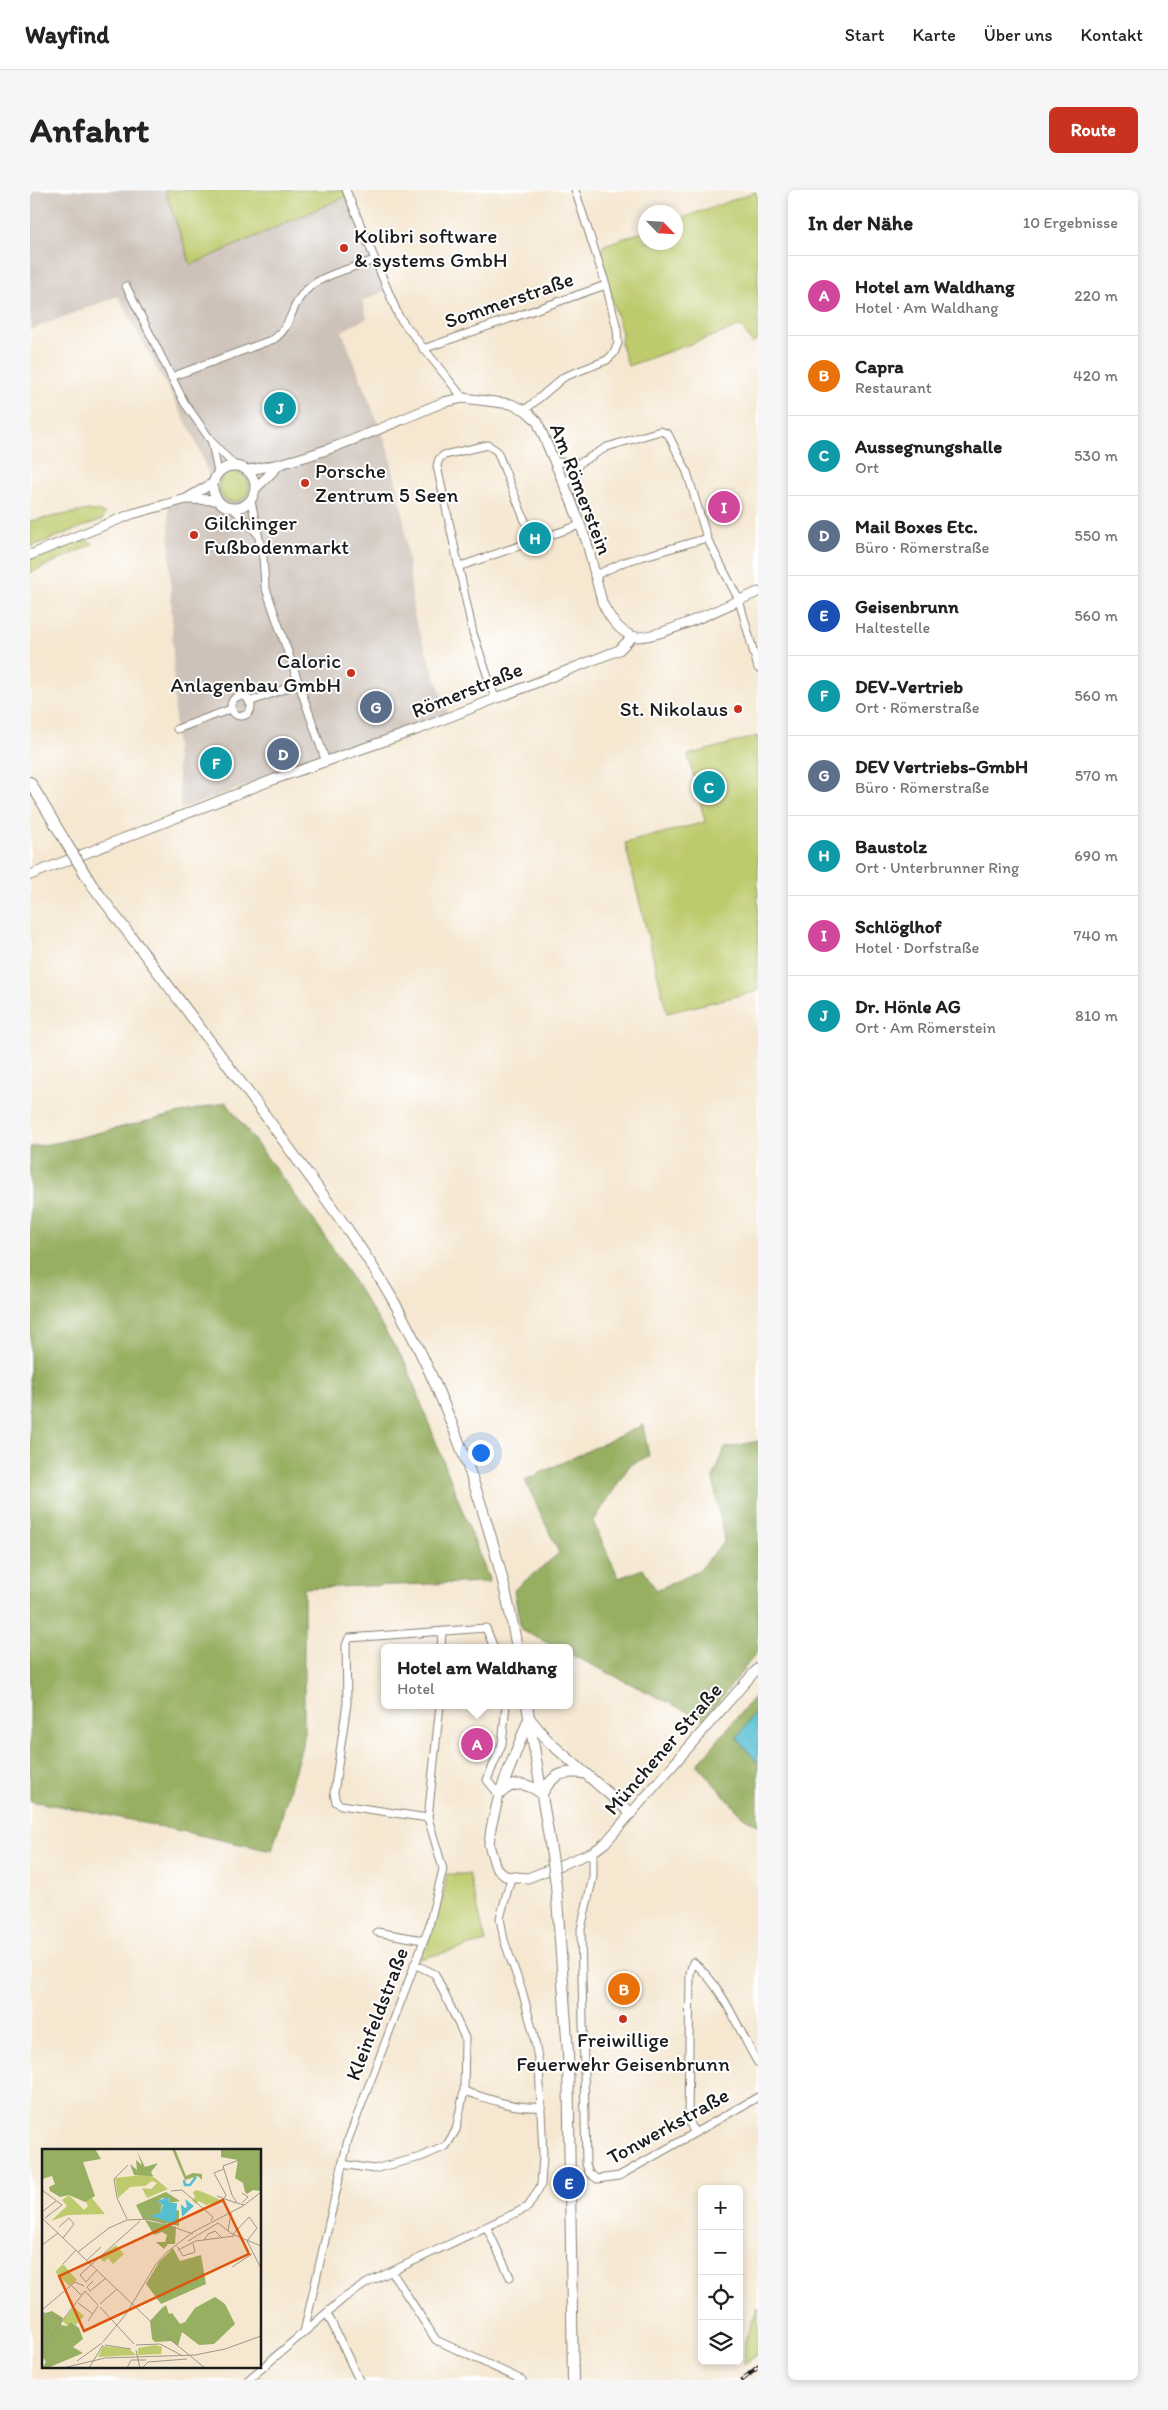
<!DOCTYPE html>
<html lang="de">
<meta charset="utf-8">
<style>
:root{--surface:#fff;--page:#f6f6f6;--text:#222;--muted:#767676;--line:#e0e0e0;--accent:#c8321e}
body{margin:0;font-family:Itim,sans-serif;background:var(--page);color:var(--text)}
.controls{position:absolute;right:15px;bottom:15px;display:grid;overflow:hidden;border-radius:8px;box-shadow:0 2px 8px #0003}
.controls button{width:45px;height:45px;display:grid;place-items:center;padding:0;border:0;border-bottom:1px solid var(--line);background:var(--surface);color:var(--text);font:25px sans-serif}
.compass{position:absolute;left:608px;top:15px;width:45px;height:45px;border-radius:50%;background:var(--surface);box-shadow:0 2px 8px #0003;rotate:115deg}
.you{position:absolute;left:450px;top:1262px;width:18px;height:18px;margin:-12px;border:4px solid #fff;border-radius:50%;background:#1a73e8;box-shadow:0 0 0 8px #1a73e833}
.badge{display:grid;place-items:center;width:32px;height:32px;border-radius:50%;background:var(--accent);color:#fff;font-size:16px;font-weight:700}
.pin{position:absolute;translate:-50% -50%;border:2px solid #fff;box-shadow:0 1px 5px #0006}
.popup{position:absolute;left:351px;top:1454px;width:192px;height:65px;box-sizing:border-box;display:grid;place-content:center;border-radius:8px;background:var(--surface);filter:drop-shadow(0 1px 4px #0005);font-size:16px;white-space:nowrap;color:var(--muted)}
.popup b{font-size:19px;color:var(--text)}
.popup::after{content:'';position:absolute;left:50%;top:100%;margin-left:-10px;border:10px solid transparent;border-top-color:var(--surface)}
.list{margin:0;padding:0;list-style:none}
h2{display:flex;justify-content:space-between;align-items:center;height:65px;margin:0;padding:0 20px;font-size:21px}
h2 small{font-size:16px;font-weight:400;color:var(--muted)}
.list li{display:grid;grid-template-columns:32px 1fr auto;gap:15px;align-items:center;box-sizing:border-box;height:80px;padding:0 20px;border-top:1px solid var(--line)}
.list b{display:block;font-size:19px;white-space:nowrap}
.list p{margin:0;font-size:16px;white-space:nowrap;color:var(--muted)}
.list em{font-size:16px;font-style:normal;color:var(--muted)}
.icon{flex:none;width:28px;height:28px;fill:none;stroke:currentColor;stroke-width:2;stroke-linecap:round;stroke-linejoin:round}
.map{position:relative;flex:none;width:728px;height:2190px;overflow:hidden;border-radius:8px}
header{display:flex;align-items:center;gap:30px;box-sizing:border-box;height:70px;padding:0 25px;background:var(--surface);border-bottom:1px solid var(--line)}
header strong{font-size:24px}
nav{display:flex;gap:28px;margin-inline-start:auto;font-size:18px}
.intro{display:flex;align-items:center;justify-content:space-between;box-sizing:border-box;height:120px;padding:0 30px}
h1{margin:0;font-size:35px}
.button{padding:12px 22px;border-radius:8px;background:var(--accent);color:#fff;font-size:18px;font-weight:700}
main{display:flex;gap:30px;padding:0 30px}
aside{flex:1;background:var(--surface);border-radius:8px;box-shadow:0 2px 8px #0003}
.map>svg:first-child{display:block}
.industrial{fill:#cdc2b9}
.green{fill:#becb6d;stroke:#6d7444}
.forest{fill:#96af60;stroke:#59663e}
.water{fill:#55bfd1;stroke:#386e76}
.lines{fill:none;stroke-linecap:round;stroke-linejoin:round}
.minor-casing{stroke:#888276;stroke-width:9}
.tertiary-casing{stroke:#888276;stroke-width:11}
.secondary-casing{stroke:#888276;stroke-width:12}
.minor{stroke:#fff;stroke-width:7}
.tertiary{stroke:#fff;stroke-width:9}
.secondary{stroke:#fff;stroke-width:10}
.rail-casing{stroke:#1c1c1c;stroke-width:4.5}
.rail{stroke:#fff;stroke-width:2.5;stroke-dasharray:8;stroke-linecap:butt}
.secondary-bridge-casing{stroke:#888276;stroke-width:12;stroke-linecap:butt}
.secondary-bridge{stroke:#fff;stroke-width:10}
.poi-dot{fill:#c8321e;stroke:#fff;stroke-width:2}
.labels{text-anchor:middle;stroke-width:4;stroke-linejoin:round;paint-order:stroke}
.poi-label{font-size:21px;fill:#1c1c1c;stroke:#fff;text-anchor:start}
.street-label{font-size:21px;fill:#1c1c1c;stroke:#fff}
.inset-river{fill:none;stroke:#55bfd1;stroke-width:2.5}
.inset-road{fill:none;stroke:#9e9688;stroke-width:1}
.view{fill:#de560d;fill-opacity:0.15;stroke:#de560d;stroke-width:2.5}
.inset-edge{fill:none;stroke:#1c1c1c;stroke-width:2.5}
</style>
<header>
<strong>Wayfind</strong>
<nav><a>Start</a><a>Karte</a><a>Über uns</a><a>Kontakt</a></nav>
</header>
<div class="intro"><h1>Anfahrt</h1><a class="button">Route</a></div>
<main>
<div class="map">
<svg width="728" height="2190" viewBox="0 0 728 2190">
<rect width="100%" height="100%" fill="#fff"/>
<filter id="ink" filterUnits="userSpaceOnUse"><feTurbulence type="fractalNoise" baseFrequency=".02" numOctaves="2"/><feDisplacementMap in="SourceGraphic" scale="10" xChannelSelector="R" yChannelSelector="G"/><feConvolveMatrix kernelMatrix="1 2 1 2 8 2 1 2 1" color-interpolation-filters="sRGB"/></filter>
<filter id="wash" filterUnits="userSpaceOnUse"><feTurbulence type="fractalNoise" baseFrequency=".0096" numOctaves="4" result="noise"/><feDisplacementMap in="SourceGraphic" scale="20" xChannelSelector="R" yChannelSelector="G"/><feGaussianBlur stdDeviation="1.12" result="paint"/><feColorMatrix in="noise" values="0 0 0 0 0 0 0 0 0 0 0 0 0 0 0 0 0 1.4 0 .05"/><feComposite in="paint" operator="in"/></filter>
<g filter="url(#wash)">
<rect width="100%" height="100%" fill="#f5e7d0"/>
<polygon class="industrial" points="0,0 135,0 161,75 317,6 355,101 332,111 337,128 312,141 359,261 373,324 384,426 418,523 151,619 146,561 138,309 175,294 179,285 164,247 88,106 0,140"/>
<g class="green">
<polygon points="135,0 314,0 317,6 161,75"/>
<polygon points="728,1 728,150 722,153 711,136 598,176 591,155 592,143 569,66 574,55 615,41 616,52 646,52 646,30"/>
<circle cx="204" cy="297" r="15"/>
<polygon points="59,320 75,323 73,329 0,357 0,331"/>
<polygon points="58,350 63,354 0,383 0,369 37,354"/>
<polygon points="728,546 728,801 637,823 595,653 675,632 658,565"/>
<polygon points="417,1684 439,1684 456,1752 389,1769 412,1713"/>
<polygon points="728,2117 728,2163 714,2175 715,2150"/>
</g>
<g class="forest">
<polygon points="196,912 293,1043 376,1174 460,1392 274,1398 274,1548 242,1661 63,1622 0,1611 0,957 30,952"/>
<polygon points="613,1235 619,1266 600,1275 563,1332 589,1388 613,1379 626,1400 669,1381 694,1351 683,1288 695,1258 728,1251 728,1461 674,1530 540,1464 540,1458 528,1458 491,1440 484,1400 529,1363 495,1290"/>
<polygon points="728,1502 728,1518 707,1548 728,1573 728,1635 713,1627 667,1575"/>
</g>
<polygon class="water" points="728,1518 728,1573 707,1548"/>
</g>
<g filter="url(#ink)">
<g class="lines">
<defs>
<g id="minor">
<polyline points="316,0 369,127 433,208"/>
<polyline points="96,96 154,212 182,252 204,275"/>
<polyline points="393,159 576,95"/>
<path d="M141,187L244,149C260,138 260,121 271,106C286,85 321,79 344,70"/>
<polyline points="495,220 534,187 577,170 584,163 588,153 587,139 576,95 545,0"/>
<polyline points="182,253 188,283"/>
<polyline points="526,272 550,273 577,257 630,241 638,244 657,282 677,348 709,410 728,478"/>
<polyline points="535,295 550,273"/>
<polyline points="221,311 233,367 235,396 296,572"/>
<polyline points="203,318 227,343"/>
<polyline points="428,377 550,335"/>
<polyline points="564,386 594,372 677,348"/>
<circle cx="211" cy="516" r="10"/>
<polyline points="465,508 443,443 407,276 409,269 414,265 458,255 467,261 503,351"/>
<polyline points="219,512 268,494"/>
<polyline points="147,539 201,519"/>
<polyline points="411,1458 412,1442"/>
<polyline points="469,1605 457,1590 472,1554 476,1515"/>
<polyline points="398,1628 311,1615 306,1612 304,1603 317,1513 316,1455 319,1448 456,1438 464,1458"/>
<polyline points="563,1662 563,1687 551,1739 556,1974 559,1983 567,1989 589,1986 728,1907"/>
<polyline points="347,1742 393,1750"/>
<path d="M434,1901C459,1909 484,1919 511,1917"/>
<path d="M664,1942L658,1928L660,1783L663,1772C694,1797 708,1840 728,1873"/>
<polyline points="312,1974 344,1979 391,1967 416,1956 426,1940 434,1901 435,1848 405,1784 384,1774"/>
<polyline points="457,2038 480,2087"/>
<polyline points="362,2082 406,2150 492,2190"/>
<polyline points="297,2123 329,2190"/>
<polyline points="274,2142 318,1950 398,1740 413,1679 398,1628 410,1515"/>
<polyline points="218,2190 314,2108 337,2093 498,2017 511,1995 513,1966 509,1874 503,1842 493,1804 474,1750 470,1728 481,1688"/>
</g>
<g id="tertiary">
<circle cx="204" cy="297" r="21"/>
<path d="M218,280C284,271 352,237 414,212L433,208L481,214L495,220L507,231L542,313L557,353L572,412C578,425 587,440 602,446C621,454 705,411 728,402"/>
<polyline points="226,298 249,275"/>
<polyline points="157,309 187,310"/>
<polyline points="0,365 102,324 156,309 183,293"/>
<polyline points="0,685 245,589 389,539 589,460 602,447"/>
<polyline points="469,1605 461,1638 459,1655 466,1678 475,1686 498,1688 563,1662 575,1653 728,1478"/>
</g>
<g id="secondary">
<polyline points="0,592 35,651"/>
<path d="M62,695C127,781 193,867 256,954C295,1008 336,1061 368,1119C422,1217 468,1348 487,1458"/>
<polyline points="497,1515 522,1666"/>
<polyline points="500,1529 519,1552 601,1623"/>
<path d="M471,1603C483,1590 499,1593 512,1604"/>
<path d="M512,1604C522,1585 531,1581 553,1583"/>
<polyline points="469,1605 498,1531"/>
<polyline points="526,1695 538,1863 543,2190"/>
</g>
</defs>
<use href="#minor" class="minor-casing"/>
<use href="#tertiary" class="tertiary-casing"/>
<use href="#secondary" class="secondary-casing"/>
<use href="#minor" class="minor"/>
<use href="#tertiary" class="tertiary"/>
<use href="#secondary" class="secondary"/>
<defs>
<polyline id="rail" points="712,2190 728,2177"/>
</defs>
<use href="#rail" class="rail-casing"/>
<use href="#rail" class="rail"/>
<defs>
<g id="secondary-bridge">
<polyline points="35,651 62,695"/>
<polyline points="522,1666 526,1695"/>
</g>
</defs>
<use href="#secondary-bridge" class="secondary-bridge-casing"/>
<use href="#secondary-bridge" class="secondary-bridge"/>
</g>
</g>
<g class="poi-dot">
<circle cx="314" cy="58" r="5"/>
<circle cx="275" cy="293" r="5"/>
<circle cx="164" cy="345" r="5"/>
<circle cx="321" cy="483" r="5"/>
<circle cx="708" cy="519" r="5"/>
<circle cx="593" cy="1829" r="5"/>
</g>
<g class="labels">
<g class="poi-label">
<text x="324" y="53">Kolibri software<tspan x="324" dy="24">&amp; systems GmbH</tspan></text>
<text x="285" y="288">Porsche<tspan x="285" dy="24">Zentrum 5 Seen</tspan></text>
<text x="174" y="340">Gilchinger<tspan x="174" dy="24">Fußbodenmarkt</tspan></text>
<text x="311" y="478" text-anchor="end">Caloric<tspan x="311" dy="24">Anlagenbau GmbH</tspan></text>
<text x="698" y="526" text-anchor="end">St. Nikolaus</text>
<text x="593" y="1857" text-anchor="middle">Freiwillige<tspan x="593" dy="24">Feuerwehr Geisenbrunn</tspan></text>
</g>
<g class="street-label">
<text transform="translate(479 110) rotate(-19)" y="7">Sommerstraße</text>
<text transform="translate(551 299) rotate(69)" y="7">Am Römerstein</text>
<text transform="translate(437 500) rotate(-22)" y="7">Römerstraße</text>
<text transform="translate(633 1559) rotate(-49)" y="7">Münchener Straße</text>
<text transform="translate(347 1824) rotate(-69)" y="7">Kleinfeldstraße</text>
<text transform="translate(638 1936) rotate(-29)" y="7">Tonwerkstraße</text>
</g>
</g>
<g transform="translate(12 1959)">
<rect width="219" height="219" fill="#f5e7d0"/>
<path d="M108,25L126,40L105,49L100,39L109,40L115,34L110,32L103,37L88,38L76,49L73,29ZM155,41L163,44L181,52L164,56L157,52L154,55L150,51L153,48L151,43ZM27,46L42,61L46,57L43,51L50,49L63,65L26,66L9,72L25,57L20,51ZM74,96L82,105L71,115L66,109L62,113L57,108ZM21,115L35,131L27,137L13,123ZM32,158L42,167L34,176L29,173L26,177L20,172ZM113,196L120,198L119,205L96,206V199ZM61,197L87,200L94,206L56,208Z" fill="#becb6d"/>
<path d="M0,0H53L59,10L41,13L53,47L43,53L27,46L18,48L8,42L7,38L13,35L10,27L0,30ZM130,0H133L144,27L151,24L160,25V31L156,27L143,31ZM179,0H219V42L211,41L205,45L203,43L201,34L193,29L196,11L179,8ZM95,2L103,18L116,14L109,23L111,27L92,26L88,15L95,21L94,11L100,16ZM124,43L138,52L128,54L127,49H120L116,52L120,56L118,64L110,67L137,61V77L101,70L94,56ZM103,71L134,78L133,95H126L122,100L114,93H123L125,86L120,83L112,86ZM131,99L138,112L159,106L164,135L119,155L104,135L117,113ZM173,148L183,155L193,175L172,195L157,196L140,183L136,197L129,192L113,193L110,190L108,172L120,159L124,156L127,165L130,164L138,175L143,173L153,159ZM10,162L21,169L19,176L25,177L29,173L37,179L41,190L31,198L41,204L8,218L0,219L4,213L0,207V165Z" fill="#96af60"/>
<path d="M126,48L128,54H135L134,75L108,67L118,64L121,56L115,52ZM143,50L152,57L140,68L139,55L143,59L145,58Z" fill="#55bfd1"/>
<path class="inset-river" d="M142,31L143,36H148L154,28"/>
<path class="inset-road" d="M197,11L181,17L190,46L195,54L202,56M182,20L172,24L184,46L182,50M0,41L20,56L3,69M129,42L140,41L171,68L169,72M175,47L194,54M200,54L206,48L200,44M0,63L14,52M0,69L125,188L163,219M85,70L75,49L72,30L86,16M17,78L27,69L32,75L21,89M186,82L189,64M191,85L207,68M162,91L166,85L173,82L180,89M146,92L176,74L190,85L219,97M205,92L215,79L207,68M205,92L219,119M0,96L16,84M135,97L141,107L153,103L151,95M136,101L154,92L192,87M36,103L67,79L85,71L109,70L151,85M45,111L59,98M21,115L34,101M190,118L210,105M51,132L45,138L48,142L64,129M44,133L38,126L41,123L98,72M44,133L55,121M29,136L40,147M43,142L56,156M36,154L51,165M58,155L75,140M58,158L92,195M0,161L33,133L42,137M0,163L20,171M46,172L56,157M61,193L84,165L114,115L125,103L151,83L201,57L219,43M63,196L89,200M94,196L118,195L139,206M0,198L43,142M94,201L98,219M35,212L60,194M21,219L63,209L153,206L183,200L219,187M47,219L61,196M85,219L89,211H104M100,219L106,213L145,210"/>
<path class="view" d="M181,51L207,105L42,182L17,127Z"/>
<rect width="219" height="219" class="inset-edge"/>
</g>
</svg>
<div class="controls">
<button>+</button>
<button>−</button>
<button><svg class="icon" aria-label="locate" viewBox="0 0 24 24"><circle cx="12" cy="12" r="6"/><path d="M12 2v4M12 18v4M2 12h4M18 12h4"/></svg></button>
<button><svg class="icon" aria-label="layers" viewBox="0 0 24 24"><path d="M12 4l9 5-9 5-9-5zM3 14l9 5 9-5"/></svg></button>
</div>
<svg class="compass" viewBox="-18 -18 36 36"><path d="M0-13l5 13h-10z" fill="#e53935"/><path d="M0 13l5-13h-10z" fill="#767676"/></svg>
<div class="you"></div>
<div class="pin badge" style="left:447px;top:1554px;background:#d1479c">A</div>
<div class="popup"><b>Hotel am Waldhang</b>Hotel</div>
<div class="pin badge" style="left:594px;top:1799px;background:#e8710a">B</div>
<div class="pin badge" style="left:679px;top:597px;background:#0f9aa8">C</div>
<div class="pin badge" style="left:253px;top:564px;background:#5c6f8a">D</div>
<div class="pin badge" style="left:539px;top:1993px;background:#1a4fb4">E</div>
<div class="pin badge" style="left:186px;top:573px;background:#0f9aa8">F</div>
<div class="pin badge" style="left:346px;top:517px;background:#5c6f8a">G</div>
<div class="pin badge" style="left:505px;top:348px;background:#0f9aa8">H</div>
<div class="pin badge" style="left:694px;top:317px;background:#d1479c">I</div>
<div class="pin badge" style="left:250px;top:218px;background:#0f9aa8">J</div>
</div>
<aside>
<h2>In der Nähe<small>10 Ergebnisse</small></h2>
<ul class="list">
<li><span class="badge" style="background:#d1479c">A</span><div><b>Hotel am Waldhang</b><p>Hotel · Am Waldhang</p></div><em>220 m</em></li>
<li><span class="badge" style="background:#e8710a">B</span><div><b>Capra</b><p>Restaurant</p></div><em>420 m</em></li>
<li><span class="badge" style="background:#0f9aa8">C</span><div><b>Aussegnungshalle</b><p>Ort</p></div><em>530 m</em></li>
<li><span class="badge" style="background:#5c6f8a">D</span><div><b>Mail Boxes Etc.</b><p>Büro · Römerstraße</p></div><em>550 m</em></li>
<li><span class="badge" style="background:#1a4fb4">E</span><div><b>Geisenbrunn</b><p>Haltestelle</p></div><em>560 m</em></li>
<li><span class="badge" style="background:#0f9aa8">F</span><div><b>DEV-Vertrieb</b><p>Ort · Römerstraße</p></div><em>560 m</em></li>
<li><span class="badge" style="background:#5c6f8a">G</span><div><b>DEV Vertriebs-GmbH</b><p>Büro · Römerstraße</p></div><em>570 m</em></li>
<li><span class="badge" style="background:#0f9aa8">H</span><div><b>Baustolz</b><p>Ort · Unterbrunner Ring</p></div><em>690 m</em></li>
<li><span class="badge" style="background:#d1479c">I</span><div><b>Schlöglhof</b><p>Hotel · Dorfstraße</p></div><em>740 m</em></li>
<li><span class="badge" style="background:#0f9aa8">J</span><div><b>Dr. Hönle AG</b><p>Ort · Am Römerstein</p></div><em>810 m</em></li>
</ul>
</aside>
</main>
